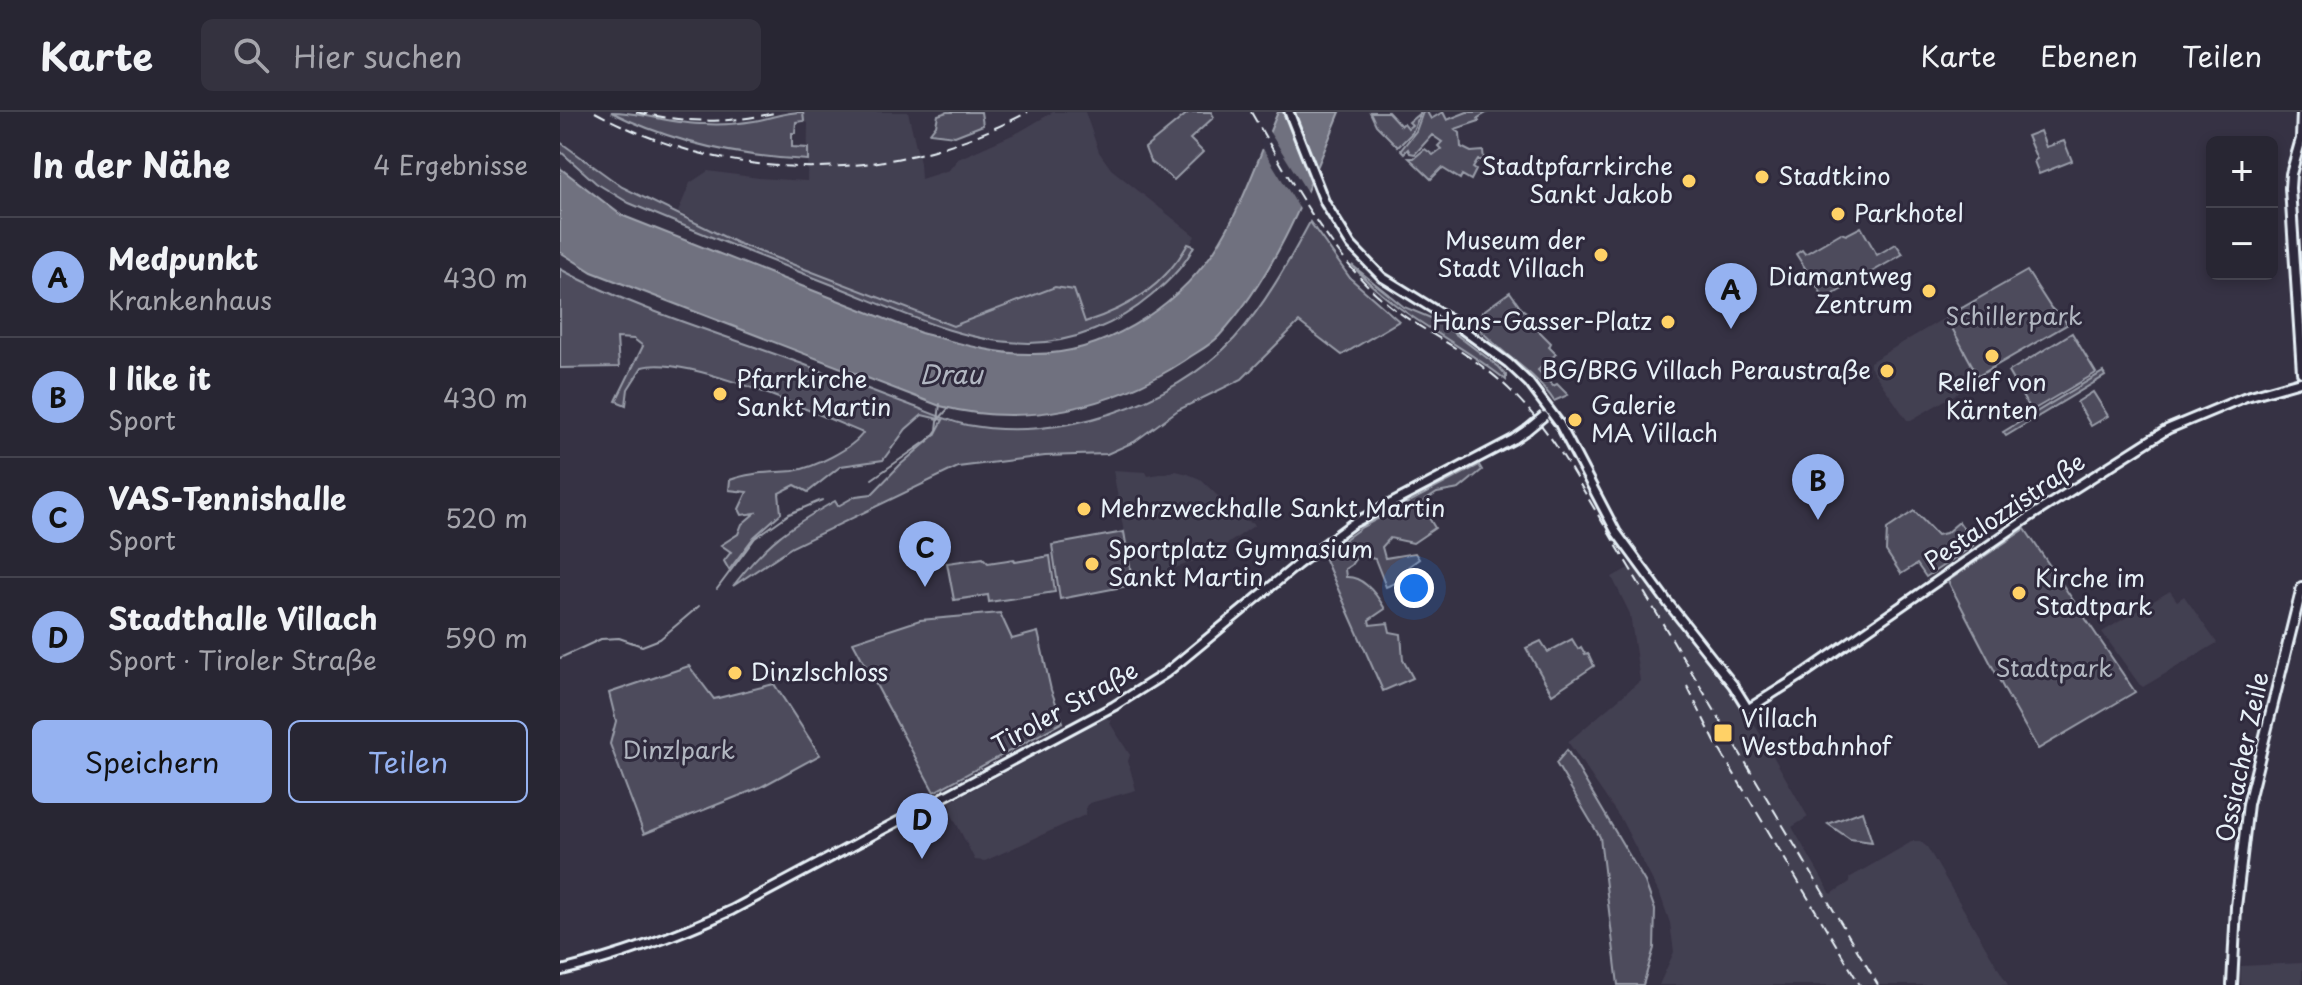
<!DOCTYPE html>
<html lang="de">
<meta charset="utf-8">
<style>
:root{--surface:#282633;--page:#34323f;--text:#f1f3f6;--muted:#a5a5ac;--line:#44434e;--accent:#95b2f1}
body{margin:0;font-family:"Playpen Sans",sans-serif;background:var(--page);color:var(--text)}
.controls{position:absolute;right:24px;top:24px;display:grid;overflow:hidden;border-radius:12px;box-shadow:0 4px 12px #0003}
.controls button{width:72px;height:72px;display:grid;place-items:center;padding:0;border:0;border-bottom:2px solid var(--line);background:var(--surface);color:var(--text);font:40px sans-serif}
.you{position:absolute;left:854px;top:476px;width:28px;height:28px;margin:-20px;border:6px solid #fff;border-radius:50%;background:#1a73e8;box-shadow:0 0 0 12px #1a73e833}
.badge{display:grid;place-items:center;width:52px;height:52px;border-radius:50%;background:var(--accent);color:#111;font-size:26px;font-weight:700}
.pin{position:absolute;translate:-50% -66px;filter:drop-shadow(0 2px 4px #0008)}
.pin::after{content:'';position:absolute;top:42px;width:28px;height:24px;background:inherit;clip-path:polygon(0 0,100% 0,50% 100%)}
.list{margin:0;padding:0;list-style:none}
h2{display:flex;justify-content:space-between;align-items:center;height:104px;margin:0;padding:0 32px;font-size:34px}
h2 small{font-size:26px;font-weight:400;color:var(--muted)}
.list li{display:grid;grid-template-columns:52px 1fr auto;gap:24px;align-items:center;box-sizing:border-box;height:120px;padding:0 32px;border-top:2px solid var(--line)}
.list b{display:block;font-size:30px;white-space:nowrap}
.list p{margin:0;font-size:26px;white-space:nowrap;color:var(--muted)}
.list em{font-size:26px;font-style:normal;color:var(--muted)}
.actions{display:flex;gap:16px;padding:24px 32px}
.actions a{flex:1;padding:18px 0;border:2px solid var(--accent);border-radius:12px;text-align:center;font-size:28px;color:var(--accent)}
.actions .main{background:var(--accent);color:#111}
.icon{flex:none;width:44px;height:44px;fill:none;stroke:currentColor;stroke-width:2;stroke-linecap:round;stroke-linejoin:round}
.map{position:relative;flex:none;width:1742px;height:873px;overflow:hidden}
header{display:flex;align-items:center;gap:48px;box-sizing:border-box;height:112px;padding:0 40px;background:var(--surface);border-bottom:2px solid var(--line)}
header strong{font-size:38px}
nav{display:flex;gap:44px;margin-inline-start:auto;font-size:28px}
.search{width:560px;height:72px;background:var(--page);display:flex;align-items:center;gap:20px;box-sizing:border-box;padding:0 28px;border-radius:12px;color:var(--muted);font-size:30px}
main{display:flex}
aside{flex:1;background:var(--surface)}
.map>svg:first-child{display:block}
.built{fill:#433f51}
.green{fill:#4d4b5c;stroke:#9a9eaa;stroke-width:2}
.water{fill:#70717f;stroke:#a0a4af;stroke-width:2}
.pier{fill:#363244}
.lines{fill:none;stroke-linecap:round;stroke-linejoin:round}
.stream{stroke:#a0a4af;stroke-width:2}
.secondary-casing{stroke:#e8f1f8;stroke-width:13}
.primary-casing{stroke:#e8f1f8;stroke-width:14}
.secondary{stroke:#2f2a3d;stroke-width:7}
.primary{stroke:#2f2a3d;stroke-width:8}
.rail{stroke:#e8f1f8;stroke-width:2;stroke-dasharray:12 6;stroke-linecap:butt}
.secondary-bridge-casing{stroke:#e8f1f8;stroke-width:13;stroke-linecap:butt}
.secondary-bridge{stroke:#2f2a3d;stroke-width:7}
.poi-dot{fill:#ffd166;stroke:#2f2a3d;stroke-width:3}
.labels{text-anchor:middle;stroke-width:6;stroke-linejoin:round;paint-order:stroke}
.poi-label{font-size:24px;fill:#e8f1f8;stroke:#2f2a3d;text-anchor:start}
.park-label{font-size:24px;fill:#b2b7c1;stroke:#2f2a3d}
.street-label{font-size:24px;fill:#e8f1f8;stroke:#2f2a3d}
.water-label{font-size:26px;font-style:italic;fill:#b2b7c2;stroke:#2f2a3d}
</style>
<header>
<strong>Karte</strong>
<div class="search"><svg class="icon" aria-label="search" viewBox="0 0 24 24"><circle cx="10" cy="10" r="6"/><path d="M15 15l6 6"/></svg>Hier suchen</div>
<nav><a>Karte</a><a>Ebenen</a><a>Teilen</a></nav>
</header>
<main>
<aside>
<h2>In der Nähe<small>4 Ergebnisse</small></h2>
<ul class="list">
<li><span class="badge">A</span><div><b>Medpunkt</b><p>Krankenhaus</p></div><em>430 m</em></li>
<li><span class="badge">B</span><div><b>I like it</b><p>Sport</p></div><em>430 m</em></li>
<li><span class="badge">C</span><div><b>VAS-Tennishalle</b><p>Sport</p></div><em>520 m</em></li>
<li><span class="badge">D</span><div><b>Stadthalle Villach</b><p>Sport · Tiroler Straße</p></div><em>590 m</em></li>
</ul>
<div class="actions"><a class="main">Speichern</a><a>Teilen</a></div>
</aside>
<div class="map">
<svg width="1742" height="873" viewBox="0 0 1742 873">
<rect width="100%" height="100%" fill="#363244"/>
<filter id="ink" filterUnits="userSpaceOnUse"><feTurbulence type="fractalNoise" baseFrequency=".0125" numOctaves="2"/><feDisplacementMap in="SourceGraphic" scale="16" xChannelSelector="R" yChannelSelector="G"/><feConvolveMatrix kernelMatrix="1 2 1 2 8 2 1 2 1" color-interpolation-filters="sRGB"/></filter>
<g filter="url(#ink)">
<g class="built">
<polygon points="243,0 348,0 360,51 361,67 389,58 398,47 459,20 493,0 525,0 539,40 551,57 635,124 618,156 588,183 544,210 394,214 177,131 118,100 130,71 148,59 199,66 247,69 248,11 244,9"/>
<polygon points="1386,205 1418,264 1411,268 1413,272 1351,308 1347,308 1310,255 1310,250"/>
<polygon points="553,358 586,360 588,364 616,359 628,362 640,367 680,405 695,413 653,442 573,472"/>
<polygon points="1074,453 1185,597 1205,630 1248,705 1232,715 1271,782 1290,770 1289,766 1353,729 1360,729 1367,735 1448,873 1099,873 1114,840 1110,811 1101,785 1062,709 1008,630 1080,569 1070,502 1052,465"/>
<polygon points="1610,479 1617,489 1624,484 1657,531 1583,575 1579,572 1542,520"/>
<polygon points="546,606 551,608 550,611 570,643 568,649 576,678 530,691 526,694 525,703 425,749 415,748 390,699 392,696 390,690"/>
<polygon points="1742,851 1742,873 1681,873 1681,854"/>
</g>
<g class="green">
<path d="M51,0C82,0 112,12 144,12C160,13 177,12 194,9C210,6 226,0 243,0L244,9L236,10L235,21H232V35L248,36V48C179,45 113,31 51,0Z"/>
<polygon points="387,0 421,0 423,13 395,24 370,21 376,13 378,3"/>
<polygon points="629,0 651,0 654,5 630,27 643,40 614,68 590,49 585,36"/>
<polygon points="810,0 828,0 841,14 844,11 848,16 852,13 849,10 861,0 852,21 838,35 816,13"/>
<polygon points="863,0 867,0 871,7 883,0 887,8 907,0 928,0 918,6 919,9 895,17 900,21 901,35 911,40 923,39 924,48 918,48 913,56 916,58 911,68 902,63 900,67 882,56 871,67 849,46 854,46 865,37 873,43 881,37 878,34 882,30 872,23 855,42 850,41 848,37 844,41 841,38 856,19"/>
<polygon points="1480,19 1486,35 1504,29 1512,49 1479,62 1474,49 1477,47 1467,24"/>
<path d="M0,30L62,75L177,131L393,214L495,175L514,178L525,210C571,195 604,174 628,132L634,134C625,154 608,170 591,184C558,212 513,231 469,231C402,231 339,199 278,175C208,148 138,120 69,91L36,71L0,39Z"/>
<path d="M750,110L790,166L839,209L782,243L739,210L682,267L618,298L574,330L547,342L485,344L398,355L232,435L173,474C207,430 227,416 275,389L278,394L296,384L312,382L340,353L375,323L383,308L362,303L346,317L323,348L281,354L248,380L235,373L219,381L221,401L194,425L169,458L164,449L171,440L161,433L178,422L182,412L195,401L182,403L179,397L187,380L169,378L170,368C190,360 211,361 233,359C253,356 292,337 303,321C257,302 127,242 82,255L68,277L66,293L56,289L83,234L74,227L57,226L59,255L0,256V157C74,197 158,221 237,250C275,264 312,279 350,293C369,300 388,309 407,313C498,330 611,294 674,227C705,193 728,151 750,110Z"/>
<polygon points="1301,115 1317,143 1336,132 1343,142 1265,187 1236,142 1242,138 1245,142 1281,121 1286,123"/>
<path d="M792,153L844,195L878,209L939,255L946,263V268C895,227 835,203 792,153Z"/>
<polygon points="1467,159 1491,196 1508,212 1418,264 1386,205"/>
<path d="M950,180L962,197L977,208L974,214L991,231L989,235L996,242L978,258L993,274L997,272L1008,283L994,289C974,258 941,243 918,215L922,200Z"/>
<polygon points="1512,221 1536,261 1471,299 1448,260"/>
<polygon points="1543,260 1545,264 1446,324 1443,320"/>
<polygon points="1533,280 1548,304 1531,314 1517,290"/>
<path d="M919,353L922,358L899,377L877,381L863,390V396L875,416L853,431L830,426L822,435L825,446L855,441L859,447L844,458L842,468L826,475L815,447L798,443L791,453L785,457L786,465C804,464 817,483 825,497L809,508L810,513L828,511L830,520L841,522L843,548L853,566L823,579L763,443L802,415Z"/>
<polygon points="1354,399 1377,423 1386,421 1399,410 1413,429 1413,434 1366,465 1357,452 1341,462 1326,439 1327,417"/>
<polygon points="1465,417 1575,580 1478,637 1445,579 1388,469"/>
<polygon points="564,420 573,473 500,487 492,433"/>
<polygon points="490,444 495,480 429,490 428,483 394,488 387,451 423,446 428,451 454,447 455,450"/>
<polygon points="440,501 452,527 478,520 491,578 503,610 374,680 293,530 360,508"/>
<polygon points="1012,527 1018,537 1021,535 1025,542 1028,541 1034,554 992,582 966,536 981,529 988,540"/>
<polygon points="129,554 154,587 214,572 260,643 201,675 84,722 50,632 56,609 49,581"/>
<polygon points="1007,638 1085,770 1095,798 1094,836 1083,873 1058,873 1040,725 996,651"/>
<polygon points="1302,699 1312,730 1290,727 1268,712"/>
</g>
<path class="water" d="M718,0H780C748,78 716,162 659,224C650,234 635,241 624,249C552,296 464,316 380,294L32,160L0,140V56L61,103L361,221C396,230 432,242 469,242C541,244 613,198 654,139C682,97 698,46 718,0Z"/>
<polygon class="pier" points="707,16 749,83 741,99 700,32"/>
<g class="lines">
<g class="stream">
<polyline points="379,307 388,297"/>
<polyline points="312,367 371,326 377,318 380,292"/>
<polyline points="157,477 195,426 229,402 262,388"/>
<polyline points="0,546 41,527 59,526 82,534 100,527 139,494"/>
</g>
<defs>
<g id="secondary">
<polyline points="729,0 765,91 791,133 822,165 880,201 948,251 969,271 999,311 1056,420 1108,491 1173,573 1188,597 1242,563 1471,404 1608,317 1685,285 1742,269"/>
<path d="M0,859C60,844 116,824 172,798L554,594L606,561L737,453L792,412L954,327L967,318"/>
</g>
<g id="primary">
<polyline points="1742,0 1741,27 1731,62 1730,76 1742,260"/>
<polyline points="1672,873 1676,795 1688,692 1742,475"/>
</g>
</defs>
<use href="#secondary" class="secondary-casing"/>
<use href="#primary" class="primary-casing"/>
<use href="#secondary" class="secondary"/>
<use href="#primary" class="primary"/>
<g class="rail">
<path d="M35,0C171,74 331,73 468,0"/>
<path d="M76,0C124,11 171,12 218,0"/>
<path d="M691,0C726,60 768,140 820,185C846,209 878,224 906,243C949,271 979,306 1006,349L1318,873"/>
<polyline points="1127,574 1155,630 1300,873"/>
</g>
<defs>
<polyline id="secondary-bridge" points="967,318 984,304"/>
</defs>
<use href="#secondary-bridge" class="secondary-bridge-casing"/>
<use href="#secondary-bridge" class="secondary-bridge"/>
</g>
</g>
<g class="poi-dot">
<circle cx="1202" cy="65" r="8"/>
<circle cx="1129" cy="69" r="8"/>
<circle cx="1278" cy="102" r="8"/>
<circle cx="1041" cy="143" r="8"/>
<circle cx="1369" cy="179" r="8"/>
<circle cx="1108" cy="210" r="8"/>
<circle cx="1432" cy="244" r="8"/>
<circle cx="1327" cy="259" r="8"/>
<circle cx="160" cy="282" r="8"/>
<circle cx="1015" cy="308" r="8"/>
<circle cx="524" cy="397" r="8"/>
<circle cx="532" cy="452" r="8"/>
<circle cx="1459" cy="481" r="8"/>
<circle cx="175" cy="561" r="8"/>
<rect x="1153" y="611" width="20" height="20" rx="4"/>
</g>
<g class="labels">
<g class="poi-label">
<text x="1113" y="63" text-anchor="end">Stadtpfarrkirche<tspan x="1113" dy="28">Sankt Jakob</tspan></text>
<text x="1218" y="73">Stadtkino</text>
<text x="1294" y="110">Parkhotel</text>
<text x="1025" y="137" text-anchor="end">Museum der<tspan x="1025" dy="28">Stadt Villach</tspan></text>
<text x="1353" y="173" text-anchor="end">Diamantweg<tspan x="1353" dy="28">Zentrum</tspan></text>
<text x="1092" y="218" text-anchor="end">Hans-Gasser-Platz</text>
<text x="1311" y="267" text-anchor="end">BG/BRG Villach Peraustraße</text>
<text x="176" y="276">Pfarrkirche<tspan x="176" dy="28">Sankt Martin</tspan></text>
<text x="1432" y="279" text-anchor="middle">Relief von<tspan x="1432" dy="28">Kärnten</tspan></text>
<text x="1031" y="302">Galerie<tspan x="1031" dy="28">MA Villach</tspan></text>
<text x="540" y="405">Mehrzweckhalle Sankt Martin</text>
<text x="548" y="446">Sportplatz Gymnasium<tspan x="548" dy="28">Sankt Martin</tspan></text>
<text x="1475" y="475">Kirche im<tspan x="1475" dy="28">Stadtpark</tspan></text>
<text x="191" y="569">Dinzlschloss</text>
<text x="1181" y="615">Villach<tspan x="1181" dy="28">Westbahnhof</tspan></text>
</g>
<g class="park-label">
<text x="1454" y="213">Schillerpark</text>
<text x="1494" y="565">Stadtpark</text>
<text x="119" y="647">Dinzlpark</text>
</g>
<g class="street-label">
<text transform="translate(1445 400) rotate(-34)" y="8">Pestalozzistraße</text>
<text transform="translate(505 596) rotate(-29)" y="8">Tiroler Straße</text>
<text transform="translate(1683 645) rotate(-78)" y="8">Ossiacher Zeile</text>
</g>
<g class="water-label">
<text x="391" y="272">Drau</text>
</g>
</g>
</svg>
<div class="controls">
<button>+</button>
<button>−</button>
</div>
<div class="you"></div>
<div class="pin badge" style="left:1171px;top:217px">A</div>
<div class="pin badge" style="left:1258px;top:408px">B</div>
<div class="pin badge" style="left:365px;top:475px">C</div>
<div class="pin badge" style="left:362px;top:747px">D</div>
</div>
</main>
